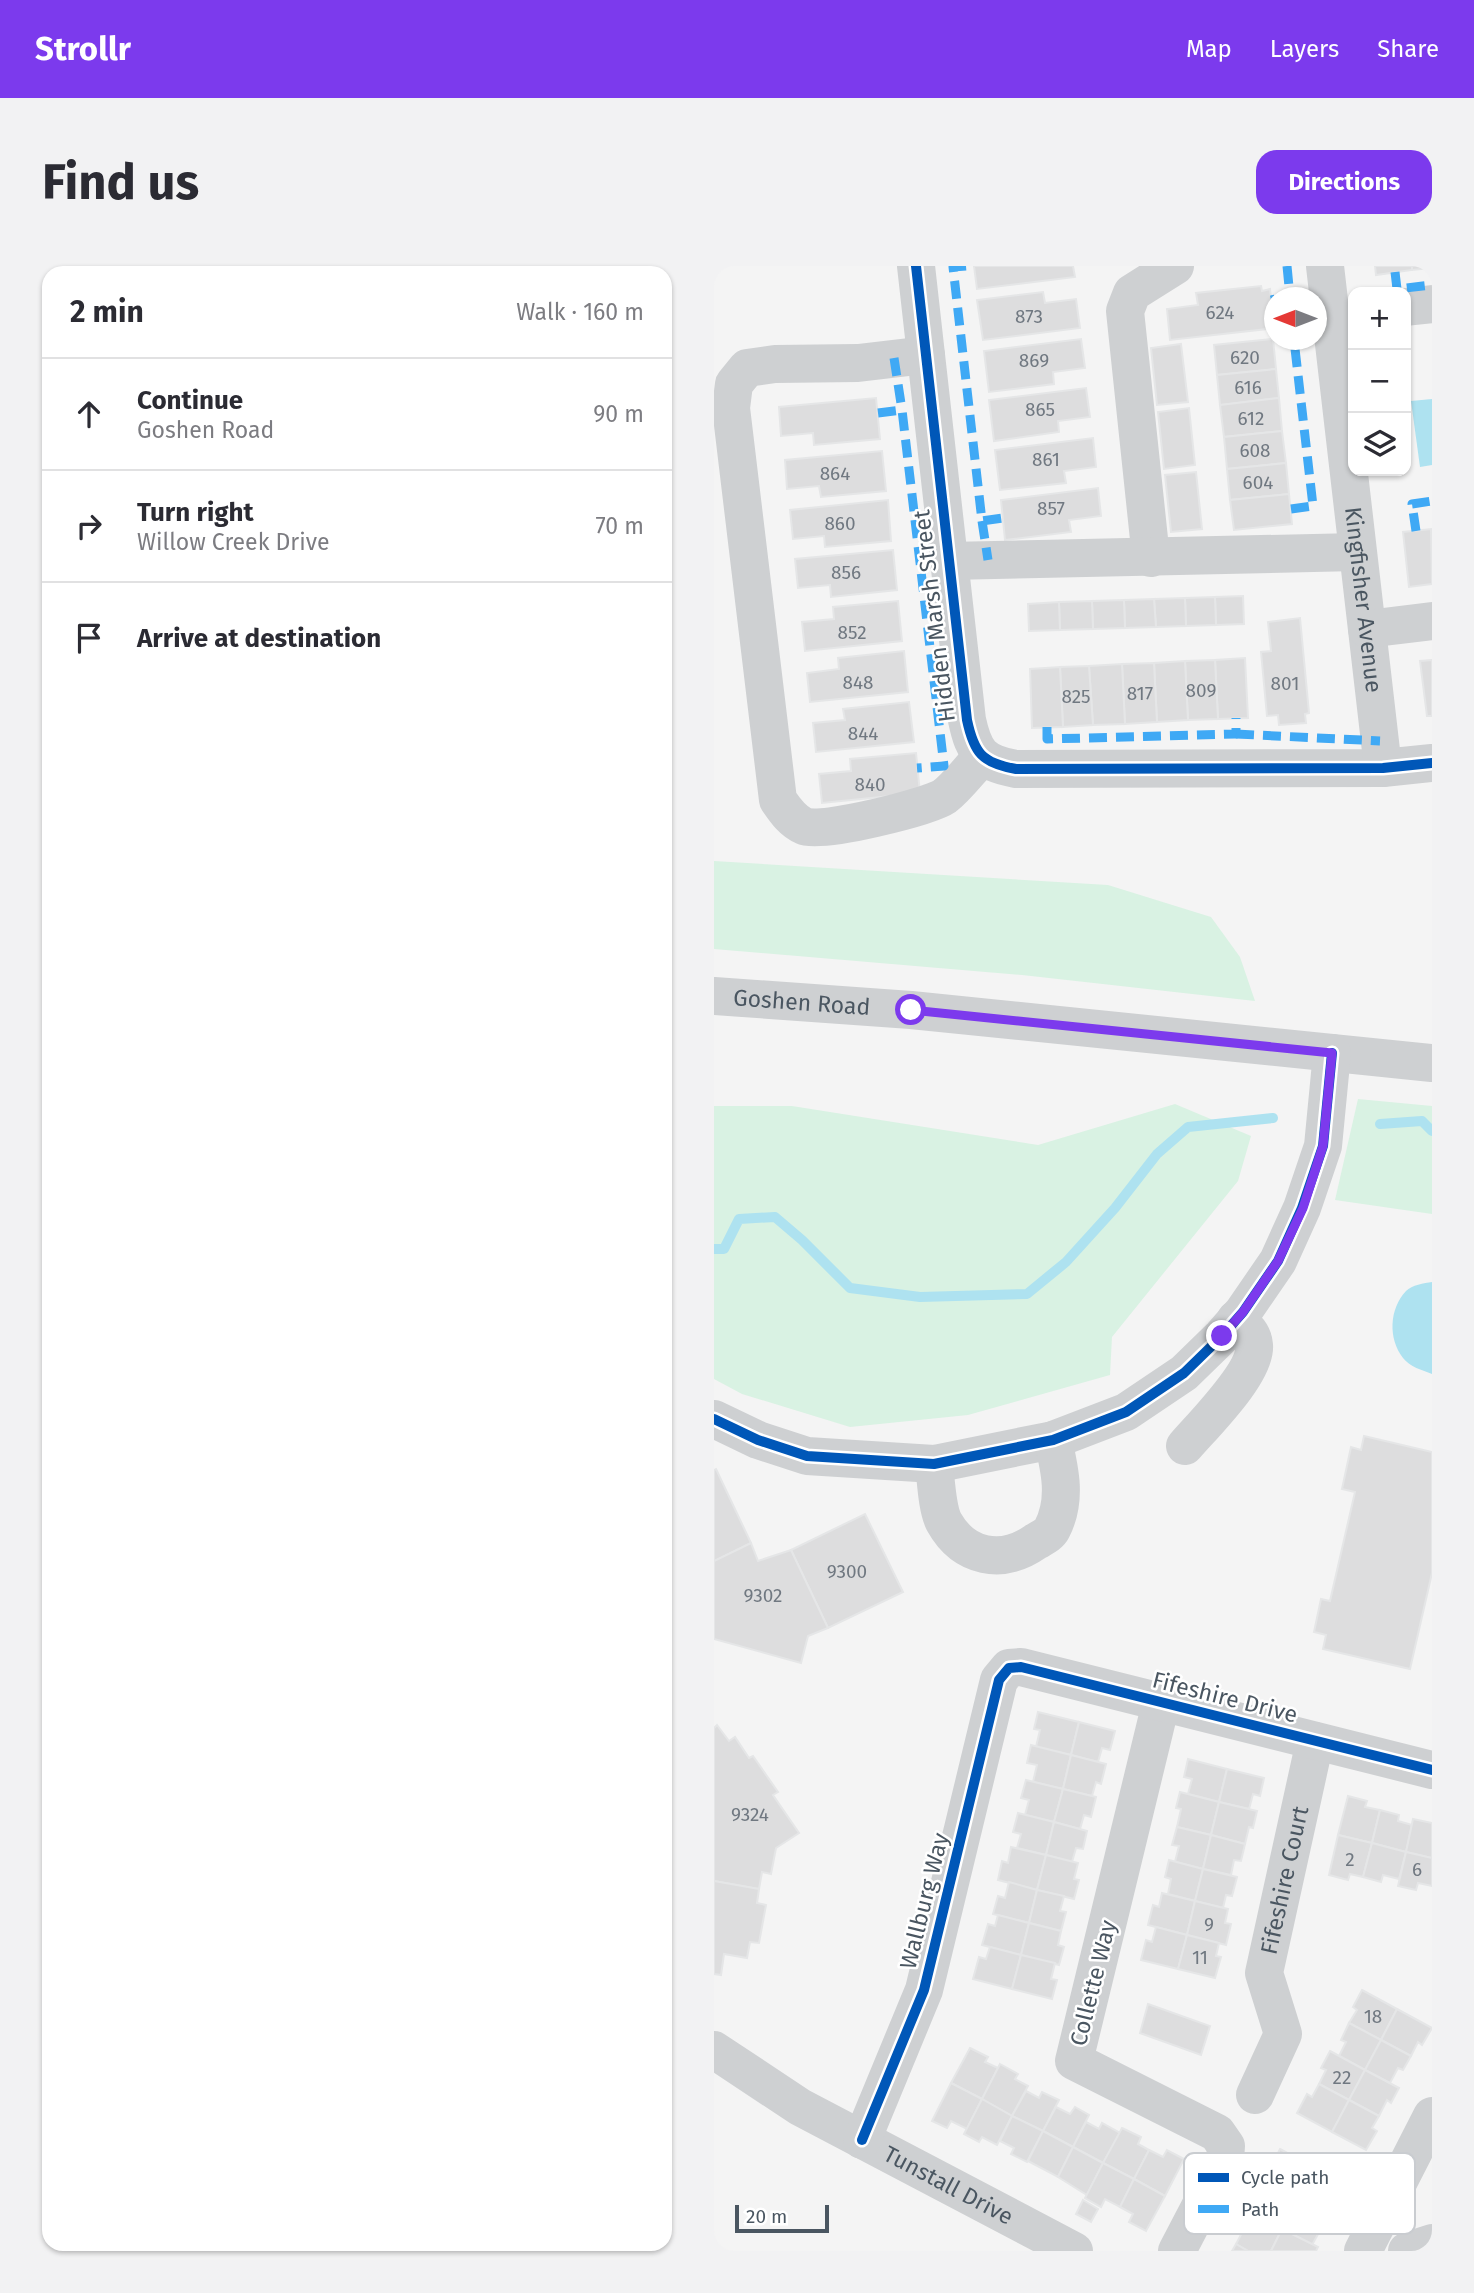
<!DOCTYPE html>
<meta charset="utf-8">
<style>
:root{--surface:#fff;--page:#f2f2f3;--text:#2b2b33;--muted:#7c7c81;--line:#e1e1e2;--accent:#7c3aed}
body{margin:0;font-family:"Fira Sans",sans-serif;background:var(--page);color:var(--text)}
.controls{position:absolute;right:21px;top:21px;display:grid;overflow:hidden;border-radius:14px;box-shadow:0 2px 5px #0004}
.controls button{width:63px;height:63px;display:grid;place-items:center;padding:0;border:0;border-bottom:2px solid var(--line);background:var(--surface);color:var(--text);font:35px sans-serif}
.compass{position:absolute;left:550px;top:21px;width:63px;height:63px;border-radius:50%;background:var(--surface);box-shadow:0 2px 5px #0004;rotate:270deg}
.scale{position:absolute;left:21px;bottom:18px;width:94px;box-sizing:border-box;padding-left:7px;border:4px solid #4a5661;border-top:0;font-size:19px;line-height:24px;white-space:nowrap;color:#4a5661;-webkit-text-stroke:5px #fff;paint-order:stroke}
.stop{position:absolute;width:21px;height:21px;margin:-16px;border:5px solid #7c3aed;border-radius:50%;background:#fff}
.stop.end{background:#7c3aed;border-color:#fff;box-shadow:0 2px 7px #0008}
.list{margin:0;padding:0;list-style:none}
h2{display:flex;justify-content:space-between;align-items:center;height:91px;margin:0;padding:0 28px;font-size:30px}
h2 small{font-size:23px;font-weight:400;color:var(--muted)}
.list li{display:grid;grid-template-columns:46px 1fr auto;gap:21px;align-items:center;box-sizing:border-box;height:112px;padding:0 28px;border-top:2px solid var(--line)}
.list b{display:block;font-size:26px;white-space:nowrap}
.list p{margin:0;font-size:23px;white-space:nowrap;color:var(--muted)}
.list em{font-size:23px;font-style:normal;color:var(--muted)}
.icon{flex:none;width:38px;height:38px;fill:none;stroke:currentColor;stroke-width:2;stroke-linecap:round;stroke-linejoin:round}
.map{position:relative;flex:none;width:718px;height:1985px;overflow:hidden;border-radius:21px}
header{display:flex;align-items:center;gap:42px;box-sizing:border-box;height:98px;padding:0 35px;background:var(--accent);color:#fff}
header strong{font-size:33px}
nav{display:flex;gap:38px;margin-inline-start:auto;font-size:24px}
.intro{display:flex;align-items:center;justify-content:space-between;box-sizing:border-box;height:168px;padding:0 42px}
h1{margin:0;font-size:49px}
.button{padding:18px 32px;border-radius:21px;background:var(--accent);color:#fff;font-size:24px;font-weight:700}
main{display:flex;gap:42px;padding:0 42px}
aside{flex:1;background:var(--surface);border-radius:21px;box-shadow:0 2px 5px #0004}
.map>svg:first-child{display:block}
.green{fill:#d9f2e3}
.water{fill:#aee2f0}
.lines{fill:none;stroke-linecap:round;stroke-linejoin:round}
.stream{stroke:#aee2f0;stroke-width:10}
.building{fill:#ddddde;stroke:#e5e6e7;stroke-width:2}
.minor{stroke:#ced0d2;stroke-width:38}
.quiet{stroke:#3fa9f5;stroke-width:9;stroke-dasharray:18 9;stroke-linecap:butt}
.cycleway-casing{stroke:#fff;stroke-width:15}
.cycleway{stroke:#0057b8;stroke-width:10}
.route{stroke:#7c3aed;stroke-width:9}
.labels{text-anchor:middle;stroke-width:5;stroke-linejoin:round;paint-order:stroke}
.number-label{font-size:19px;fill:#707881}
.street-label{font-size:23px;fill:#4a5661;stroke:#fff}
.key{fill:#fff;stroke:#c9ccd0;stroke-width:2}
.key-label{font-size:19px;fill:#4a5661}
</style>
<header>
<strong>Strollr</strong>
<nav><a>Map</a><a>Layers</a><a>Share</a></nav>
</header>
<div class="intro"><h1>Find us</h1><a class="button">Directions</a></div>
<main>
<aside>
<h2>2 min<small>Walk · 160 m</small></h2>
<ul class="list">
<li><svg class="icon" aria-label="ahead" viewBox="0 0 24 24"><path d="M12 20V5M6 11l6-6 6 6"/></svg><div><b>Continue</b><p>Goshen Road</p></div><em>90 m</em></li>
<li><svg class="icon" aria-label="right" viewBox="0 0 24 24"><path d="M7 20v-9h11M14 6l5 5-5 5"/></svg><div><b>Turn right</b><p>Willow Creek Drive</p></div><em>70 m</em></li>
<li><svg class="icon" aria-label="arrive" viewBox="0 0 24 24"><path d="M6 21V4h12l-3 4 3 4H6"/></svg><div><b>Arrive at destination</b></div></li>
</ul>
</aside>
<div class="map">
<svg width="718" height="1985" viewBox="0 0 718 1985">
<rect width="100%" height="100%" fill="#f4f4f4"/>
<g class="green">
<polygon points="0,595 394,619 497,651 526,691 541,735 308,709 0,683"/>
<polygon points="644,833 718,840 718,948 621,934"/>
<polygon points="461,838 537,870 524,915 398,1071 396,1109 254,1149 136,1161 28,1128 0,1113 0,840 78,840 324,879"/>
</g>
<g class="water">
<polygon points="718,133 718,199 706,201 697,135"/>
<path d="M718,1016V1108C708,1104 696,1101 689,1092C674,1073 675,1043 692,1025C698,1019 710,1017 718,1016Z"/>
</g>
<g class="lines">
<g class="stream">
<polyline points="666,858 708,855 718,865"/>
<polyline points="0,983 10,983 25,953 61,951 88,974 136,1022 206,1031 313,1028 352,996 401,942 443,888 474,861 559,852"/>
</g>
</g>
<g class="building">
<polygon points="260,0 359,0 361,11 263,23"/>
<polygon points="661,0 698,0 698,4 662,9"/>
<polygon points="698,0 718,0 718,2 698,4"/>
<polygon points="547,20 548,25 556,23 559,49 551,50 553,63 456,74 453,43 484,39 482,27"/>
<polygon points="329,26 331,37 362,33 366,62 269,74 263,34"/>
<polygon points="367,73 371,102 339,106 340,118 275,126 270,85"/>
<polygon points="559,73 562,103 503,109 500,79"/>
<polygon points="467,78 474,136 443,139 437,82"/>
<polygon points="562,103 565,132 506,139 503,109"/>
<polygon points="372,122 376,151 344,155 345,166 280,175 275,134"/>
<polygon points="162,132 166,173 100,179 99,167 67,170 65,141"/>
<polygon points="565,132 568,165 510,171 506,139"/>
<polygon points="475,142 481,199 450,203 444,146"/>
<polygon points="568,165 572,197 513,203 510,171"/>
<polygon points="379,172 382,201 350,205 352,217 286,224 281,184"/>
<polygon points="168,185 172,225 107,231 105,220 73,223 71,194"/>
<polygon points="572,197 575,228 516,234 513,203"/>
<polygon points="482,206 488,263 457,266 451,209"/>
<polygon points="384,222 387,250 355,254 357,266 291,274 287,234"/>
<polygon points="575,228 578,258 520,264 516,234"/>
<polygon points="174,234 177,275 111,281 110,270 79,273 76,244"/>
<polygon points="717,263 718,318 695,321 689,266"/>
<polygon points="179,284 183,324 117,331 116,319 84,322 81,293"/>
<polygon points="529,330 530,358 502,359 501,331"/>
<polygon points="501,331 502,359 472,360 471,332"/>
<polygon points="471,332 472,360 442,361 440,333"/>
<polygon points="440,333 442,361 411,362 410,334"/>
<polygon points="410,334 411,362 379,363 378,335"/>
<polygon points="184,335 188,375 91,385 88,356 120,353 119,341"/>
<polygon points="378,335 379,363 346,364 345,336"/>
<polygon points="345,336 346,364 315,365 314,338"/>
<polygon points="586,352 595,447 591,448 592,457 565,459 564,449 553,450 547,386 557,385 554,356"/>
<polygon points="190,385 194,426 96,436 93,407 125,403 124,392"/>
<polygon points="531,392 534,452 504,453 501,394"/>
<polygon points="501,394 504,453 474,454 471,395"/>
<polygon points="718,394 718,450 713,450 706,395"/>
<polygon points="471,395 474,454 443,456 440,397"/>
<polygon points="440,397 443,456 411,458 408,398"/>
<polygon points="408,398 411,458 379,459 375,400"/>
<polygon points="375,400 379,459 349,461 346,401"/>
<polygon points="346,401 349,461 318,462 316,403"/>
<polygon points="195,436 200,476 102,486 99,457 131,454 129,443"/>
<polygon points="202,487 206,527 108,537 105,508 137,505 136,493"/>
<polygon points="650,1170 718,1186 718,1307 696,1403 609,1383 612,1369 600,1366 607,1333 616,1335 641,1226 628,1223 637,1181 647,1184"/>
<polygon points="2,1203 37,1277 0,1295 0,1204"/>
<polygon points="151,1248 189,1326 114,1362 77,1284"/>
<polygon points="37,1277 44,1295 77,1284 114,1362 94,1370 87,1397 0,1373 0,1295"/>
<polygon points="324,1446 365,1456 357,1489 322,1481 326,1464 320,1463"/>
<polygon points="365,1456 401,1465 396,1484 388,1482 384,1496 357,1489"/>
<polygon points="3,1459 15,1475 21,1471 35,1492 39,1490 64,1526 59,1529 85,1567 62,1582 57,1608 48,1606 45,1623 0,1615 0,1462"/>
<polygon points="317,1479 357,1489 349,1523 319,1516 323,1499 313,1497"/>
<polygon points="357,1489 392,1498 387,1518 382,1516 378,1530 349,1523"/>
<polygon points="474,1493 513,1503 505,1536 474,1528 478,1513 470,1511"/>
<polygon points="513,1503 550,1512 546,1530 539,1528 535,1543 505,1536"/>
<polygon points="312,1514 349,1523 340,1556 311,1549 315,1534 307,1532"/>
<polygon points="349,1523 382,1531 377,1551 370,1549 366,1563 340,1556"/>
<polygon points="466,1526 505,1536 497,1569 463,1561 467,1543 462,1542"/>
<polygon points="634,1530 653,1535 651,1541 666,1544 658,1577 624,1569"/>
<polygon points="505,1536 543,1545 539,1562 535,1561 531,1578 497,1569"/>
<polygon points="666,1544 685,1549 684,1555 698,1559 692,1586 658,1577"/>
<polygon points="304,1547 340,1556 332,1589 303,1582 307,1568 299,1566"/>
<polygon points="699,1553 718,1557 718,1592 692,1586"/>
<polygon points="340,1556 373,1565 369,1583 362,1582 358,1596 332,1589"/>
<polygon points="463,1561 497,1569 489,1603 461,1596 465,1580 458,1579"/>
<polygon points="497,1569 531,1578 527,1595 520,1594 517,1609 489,1603"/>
<polygon points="624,1569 658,1577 649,1611 636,1608 634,1614 615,1609"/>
<polygon points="658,1577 692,1586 685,1613 669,1609 667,1616 649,1611"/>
<polygon points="297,1581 332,1589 323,1624 284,1614 288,1595 294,1597"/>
<polygon points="692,1586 718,1592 718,1620 704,1617 702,1624 684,1620"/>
<polygon points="332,1589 364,1597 360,1613 365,1614 360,1633 323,1624"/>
<polygon points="455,1594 489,1603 481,1635 454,1628 457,1613 451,1611"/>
<polygon points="489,1603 523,1611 518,1630 512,1629 509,1642 481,1635"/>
<polygon points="0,1615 45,1623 43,1637 52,1639 45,1677 36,1676 33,1692 10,1688 7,1709 0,1708"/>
<polygon points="295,1616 323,1624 315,1657 279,1648 284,1630 291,1632"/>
<polygon points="323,1624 350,1630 346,1645 352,1646 347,1665 315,1657"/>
<polygon points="448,1627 481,1635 473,1669 434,1659 439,1639 445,1641"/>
<polygon points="481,1635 514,1643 511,1657 517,1658 512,1679 473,1669"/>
<polygon points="284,1649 315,1657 307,1689 268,1679 274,1658 281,1660"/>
<polygon points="315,1657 347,1665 344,1679 350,1681 345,1699 307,1689"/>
<polygon points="442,1661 473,1669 464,1703 427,1694 432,1674 438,1676"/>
<polygon points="473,1669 505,1677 502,1690 507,1691 501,1712 464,1703"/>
<polygon points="276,1681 307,1689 298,1723 259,1713 265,1691 272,1693"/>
<polygon points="307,1689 341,1697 337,1713 343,1714 338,1733 298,1723"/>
<polygon points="648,1724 683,1743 667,1774 635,1757 643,1744 639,1741"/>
<polygon points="434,1738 496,1760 487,1789 426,1767"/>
<polygon points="683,1743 718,1762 708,1779 704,1776 697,1790 667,1774"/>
<polygon points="635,1757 667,1774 651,1804 625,1790 632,1776 627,1774"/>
<polygon points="667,1774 697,1790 689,1804 684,1802 676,1817 651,1804"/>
<polygon points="256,1782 274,1791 271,1796 284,1802 268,1833 237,1817"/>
<polygon points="616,1785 651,1804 635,1834 605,1818 612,1804 607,1802"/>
<polygon points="286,1798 304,1808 301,1813 314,1820 298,1850 268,1833"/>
<polygon points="651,1804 685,1822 677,1837 673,1834 665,1850 635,1834"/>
<polygon points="237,1817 268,1833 253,1863 237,1855 233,1862 218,1855"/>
<polygon points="605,1818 635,1834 618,1866 583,1847 593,1828 598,1831"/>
<polygon points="312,1825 325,1832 328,1826 345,1834 329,1865 298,1850"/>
<polygon points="268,1833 298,1850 283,1879 268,1871 265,1876 250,1868"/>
<polygon points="635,1834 665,1850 658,1862 663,1865 652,1884 618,1866"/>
<polygon points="342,1841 356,1848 361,1841 375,1849 359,1881 329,1865"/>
<polygon points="298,1850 329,1865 313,1896 297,1888 300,1882 286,1875"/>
<polygon points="372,1856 385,1863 388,1857 406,1867 389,1897 359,1881"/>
<polygon points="408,1862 427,1871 424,1878 435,1884 420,1913 389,1897"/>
<polygon points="329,1865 359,1881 344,1911 314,1895"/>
<polygon points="359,1881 389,1897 373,1929 344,1911"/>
<polygon points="566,1883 601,1902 584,1933 553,1917 562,1901 558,1899"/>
<polygon points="435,1884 449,1891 453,1884 470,1893 451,1930 420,1913"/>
<polygon points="389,1897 420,1913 406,1941 391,1933 387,1941 371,1932"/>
<polygon points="420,1913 451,1930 432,1965 415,1956 419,1948 406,1941"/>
<polygon points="584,1933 608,1946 601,1960 607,1963 598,1979 568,1963"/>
<polygon points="369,1934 384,1943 377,1956 362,1948"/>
<polygon points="532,1943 568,1963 557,1985 534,1985 522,1978 530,1963 523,1960"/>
<polygon points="568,1963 604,1981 602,1985 557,1985"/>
<polygon points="522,1978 534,1985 518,1985"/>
</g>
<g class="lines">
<g class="minor">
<path d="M202,0L253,454C260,487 268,497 302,503L669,502L718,497"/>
<path id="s1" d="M611,0L669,502"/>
<polyline points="692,41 718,38"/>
<path d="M212,89L144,97L61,98L33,102L20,118L17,142L64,534C71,544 78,555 90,560C106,568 215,541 231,530C244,520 256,503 268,491"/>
<polyline points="437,292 411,45 418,27 461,0"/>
<polyline points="234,295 643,286"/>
<polyline points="653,363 718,355"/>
<path id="s2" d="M0,730L197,744L718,797"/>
<polyline points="0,1153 44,1174 93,1190 220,1198 339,1174 412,1146 470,1107 508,1070 529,1046 564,995 588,942 609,880 618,787"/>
<path d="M471,1180C489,1159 543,1106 540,1079C539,1067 531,1061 522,1053"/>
<path d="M220,1198C222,1214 223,1243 230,1256C250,1292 288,1299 321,1276C327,1272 335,1269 338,1263C353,1234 346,1204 339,1174"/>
<polyline points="447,1437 360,1795 503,1867 512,1880 511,1893 463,1985"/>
<path id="s3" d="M0,1784L86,1841L360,1985"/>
<path id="s4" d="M541,1829L569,1768L550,1707L601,1475"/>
<polyline points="148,1874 210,1724 285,1414 295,1402 307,1401 718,1504"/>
<polyline points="649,1985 718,1850"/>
<polyline points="693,1985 718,1977"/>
</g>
<g class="quiet">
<polyline points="252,0 239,1 268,255 289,252"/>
<polyline points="573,0 576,31"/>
<polyline points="681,6 683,23 718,19"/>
<polyline points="557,34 561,33"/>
<polyline points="180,92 188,144"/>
<polyline points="164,147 188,144 230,500 203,502"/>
<polyline points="577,243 599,240 580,74"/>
<polyline points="268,255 274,294"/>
<polyline points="702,265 698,238 718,235"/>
<polyline points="333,461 333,473 522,468 522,452"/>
<polyline points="522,468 666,475"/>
</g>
<defs>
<g id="cycleway">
<path d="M202,0L253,454C260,487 268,497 302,503L669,502L718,497"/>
<polyline points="0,1153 44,1174 93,1190 220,1198 339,1174 412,1146 470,1107 508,1070 529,1046 564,995 588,942 609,880 618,787"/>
<polyline points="148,1874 210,1724 285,1414 295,1402 307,1401 718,1504"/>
</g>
</defs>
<use href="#cycleway" class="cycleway-casing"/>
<use href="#cycleway" class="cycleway"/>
</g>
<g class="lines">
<polyline class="route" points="197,744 618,787 609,880 589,942 564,995 529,1046 508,1070"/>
</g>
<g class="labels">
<g class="number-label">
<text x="506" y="53">624</text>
<text x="315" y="57">873</text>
<text x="531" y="98">620</text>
<text x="320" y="101">869</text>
<text x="534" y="128">616</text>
<text x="326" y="150">865</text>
<text x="537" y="159">612</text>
<text x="541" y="191">608</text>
<text x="332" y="200">861</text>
<text x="121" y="214">864</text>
<text x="544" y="223">604</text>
<text x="337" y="249">857</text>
<text x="126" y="264">860</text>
<text x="132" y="313">856</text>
<text x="138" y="373">852</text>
<text x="144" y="423">848</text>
<text x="571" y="424">801</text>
<text x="487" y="431">809</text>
<text x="426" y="434">817</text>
<text x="362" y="437">825</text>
<text x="149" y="474">844</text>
<text x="156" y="525">840</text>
<text x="133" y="1312">9300</text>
<text x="49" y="1336">9302</text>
<text x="36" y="1555">9324</text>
<text x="636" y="1600">2</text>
<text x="703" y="1610">6</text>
<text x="495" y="1665">9</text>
<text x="486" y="1698">11</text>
<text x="659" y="1757">18</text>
<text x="628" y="1818">22</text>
</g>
<g class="street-label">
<text dy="8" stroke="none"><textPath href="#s1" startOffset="336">Kingfisher Avenue</textPath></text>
<text transform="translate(220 350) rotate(-97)" y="8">Hidden Marsh Street</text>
<text dy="8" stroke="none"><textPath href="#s2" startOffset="88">Goshen Road</textPath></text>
<text transform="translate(511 1431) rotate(14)" y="8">Fifeshire Drive</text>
<text dy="8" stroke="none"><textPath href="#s4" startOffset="226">Fifeshire Court</textPath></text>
<text transform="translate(210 1635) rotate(-76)" y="8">Wallburg Way</text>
<text transform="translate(379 1717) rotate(-76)" y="8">Collette Way</text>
<text dy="8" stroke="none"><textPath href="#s3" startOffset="271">Tunstall Drive</textPath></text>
</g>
</g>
<rect x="470" y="1887" width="231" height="81" rx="10" class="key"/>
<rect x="484" y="1907" width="31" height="9" fill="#0057b8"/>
<rect x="484" y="1939" width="31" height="8" fill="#3fa9f5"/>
<g class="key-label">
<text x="527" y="1918">Cycle path</text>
<text x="527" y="1950">Path</text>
</g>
</svg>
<div class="controls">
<button>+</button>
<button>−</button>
<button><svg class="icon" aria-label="layers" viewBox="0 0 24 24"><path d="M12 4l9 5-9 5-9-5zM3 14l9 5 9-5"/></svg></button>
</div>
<svg class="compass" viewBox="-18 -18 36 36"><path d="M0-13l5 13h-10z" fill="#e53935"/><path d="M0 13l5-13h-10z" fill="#7c7c81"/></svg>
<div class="scale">20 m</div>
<div class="stop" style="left:197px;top:744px"></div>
<div class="stop end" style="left:508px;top:1070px"></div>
</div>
</main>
